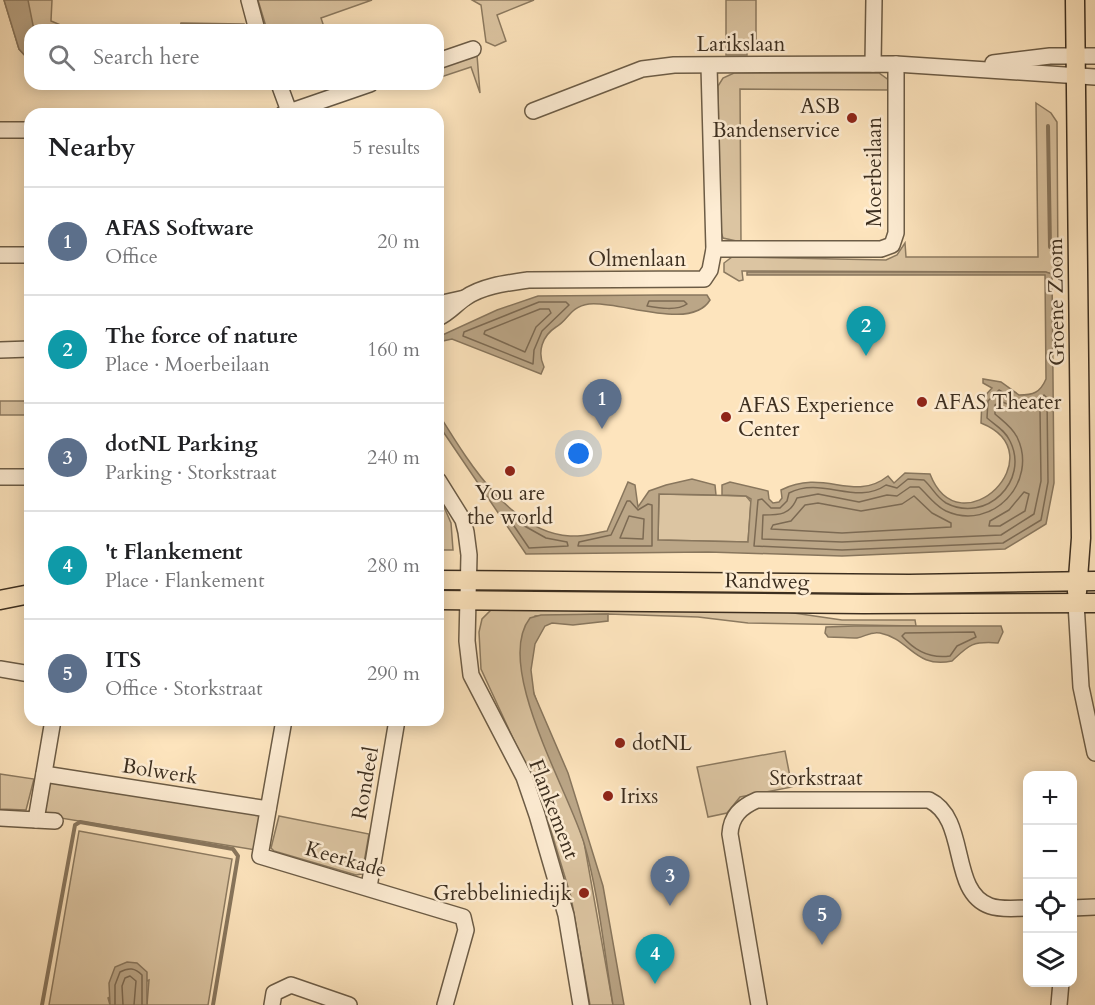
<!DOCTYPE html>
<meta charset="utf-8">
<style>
:root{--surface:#fff;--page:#f2f2f2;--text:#202124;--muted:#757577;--line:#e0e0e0;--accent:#ea580c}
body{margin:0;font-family:Cardo,serif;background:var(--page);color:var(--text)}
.controls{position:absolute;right:18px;bottom:18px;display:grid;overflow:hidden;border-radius:12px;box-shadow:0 3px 15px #0003}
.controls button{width:54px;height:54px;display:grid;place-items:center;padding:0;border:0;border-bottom:2px solid var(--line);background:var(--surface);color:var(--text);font:30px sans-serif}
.you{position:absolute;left:579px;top:454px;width:21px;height:21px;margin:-15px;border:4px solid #fff;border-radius:50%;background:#1a73e8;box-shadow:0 0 0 9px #1a73e833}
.badge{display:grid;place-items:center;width:39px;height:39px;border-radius:50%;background:var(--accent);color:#fff;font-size:20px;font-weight:700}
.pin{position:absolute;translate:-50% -50px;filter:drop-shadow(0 2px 3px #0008)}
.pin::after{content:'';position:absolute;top:32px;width:21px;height:18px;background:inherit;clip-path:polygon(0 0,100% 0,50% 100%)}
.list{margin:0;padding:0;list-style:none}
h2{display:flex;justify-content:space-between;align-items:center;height:78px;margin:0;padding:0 24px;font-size:26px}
h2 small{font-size:20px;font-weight:400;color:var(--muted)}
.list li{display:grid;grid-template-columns:39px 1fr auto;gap:18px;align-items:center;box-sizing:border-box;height:108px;padding:0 24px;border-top:2px solid var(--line)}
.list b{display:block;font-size:22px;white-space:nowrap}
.list p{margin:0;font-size:20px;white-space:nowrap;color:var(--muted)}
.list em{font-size:20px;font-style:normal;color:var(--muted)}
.icon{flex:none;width:33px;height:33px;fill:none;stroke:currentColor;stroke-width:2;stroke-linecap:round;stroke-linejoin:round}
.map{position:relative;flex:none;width:1095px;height:1005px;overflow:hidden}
.search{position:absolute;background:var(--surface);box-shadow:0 3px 15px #0003;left:24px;top:24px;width:420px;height:66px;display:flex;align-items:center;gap:15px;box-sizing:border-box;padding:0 21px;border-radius:18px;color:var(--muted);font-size:22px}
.panel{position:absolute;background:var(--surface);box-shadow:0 3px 15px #0003;left:24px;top:108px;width:420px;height:618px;border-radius:18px}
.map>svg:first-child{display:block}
.green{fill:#dcc5a2;stroke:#8c7a60;stroke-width:1.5}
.water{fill:#bba687;stroke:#88765d;stroke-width:1.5}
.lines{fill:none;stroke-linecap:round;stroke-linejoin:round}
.shore{stroke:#7c6a53;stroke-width:1.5}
.stream{stroke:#88765d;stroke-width:4}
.minor-casing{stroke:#6c5c46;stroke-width:18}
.major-casing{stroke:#3c2e1f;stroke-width:21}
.minor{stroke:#feedd4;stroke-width:15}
.major{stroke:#fde4bd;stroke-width:18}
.poi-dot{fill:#8f2418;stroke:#feedd4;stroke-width:2}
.labels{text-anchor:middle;stroke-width:5;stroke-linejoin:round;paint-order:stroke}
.street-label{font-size:21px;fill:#3c2e1f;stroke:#feedd4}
.poi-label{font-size:21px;fill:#3c2e1f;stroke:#feedd4;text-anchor:start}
</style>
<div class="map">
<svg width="1095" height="1005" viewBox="0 0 1095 1005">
<rect width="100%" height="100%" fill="#fde4bd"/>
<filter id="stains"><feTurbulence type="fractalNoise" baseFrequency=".00333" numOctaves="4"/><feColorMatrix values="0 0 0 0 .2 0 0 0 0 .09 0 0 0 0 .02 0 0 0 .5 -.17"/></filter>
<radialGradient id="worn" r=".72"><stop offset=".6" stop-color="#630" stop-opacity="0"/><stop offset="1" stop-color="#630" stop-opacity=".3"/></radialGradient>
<g class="green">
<polygon points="4,0 52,0 51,21 70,29 180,26 181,23 244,24 243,30 30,30 30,61 19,49"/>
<polygon points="258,0 372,0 321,18 325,30 267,30"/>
<polygon points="472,0 534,0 497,15 506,41 495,46 486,42 481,5"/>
<polygon points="726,0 756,0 756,40 747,40 747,55 726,55"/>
<polygon points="477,55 480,93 471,67 438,78 438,65"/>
<polygon points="734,73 879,73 890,81 890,90 740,89 741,242 723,238 720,229 718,86 723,78"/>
<polygon points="1036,103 1051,113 1057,122 1058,268 1052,274 1045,272 742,271 743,280 739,281 724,272 724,263 732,257 886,260 897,255 905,243 906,257 1038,257"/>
<rect x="0" y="401" width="26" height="14"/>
<polygon points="659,494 746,496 751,502 748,542 658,540"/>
<polygon points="441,500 451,523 453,550 439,550"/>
<polygon points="504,608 780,611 842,620 915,620 916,626 748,623 698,617 608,614 535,616 521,655 584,842 613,1005 590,1005 571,897 542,801 481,669 479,632 482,619 491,610"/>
<polygon points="785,751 792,787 740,797 727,813 708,817 697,767"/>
<polygon points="0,774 34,779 26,810 0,809"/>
<polygon points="50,782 258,813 260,816 256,850 42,815"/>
<polygon points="279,816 369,834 362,874 356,875 274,851 271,848"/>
<polygon points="79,831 232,859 208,1005 147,1005 149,980 108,998 110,1005 49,1005"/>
</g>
<g class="water">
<polygon points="4,0 28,0 34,30 30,30 30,61 19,49"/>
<path d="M747,272H1046L1052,274L1054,483L1046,524L1005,549L842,556L708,552L526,554L442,430L438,423V413C466,458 510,533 570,536C582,537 595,533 607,531L628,482L635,485L638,507L649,491L666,485L692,479L715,485L716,495L659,494L658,540L748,542L751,499L746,496L722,495V485L730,482L768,491L769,499L773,503L779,502L782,498L781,490C825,468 854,503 888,476L894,483L905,473L930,474C960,551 1058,454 981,423L982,399L992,388L983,383V379L1001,382L1019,395C1033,395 1040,393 1046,379L1045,275H747Z"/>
<path d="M661,295H707L710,300C691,332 618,300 589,304C569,307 569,320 556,327C542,336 537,352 544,367L541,374L452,339L438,342V337L497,310L538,296Z"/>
<path d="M608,614V621L573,625L552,623L545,626L535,644L531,670L534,694L568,773L603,886L624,1005H613C604,951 599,895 584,843C569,792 493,665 530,618L541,615Z"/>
<path d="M855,626H1001L1003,632L998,643C972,641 969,645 952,661C915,669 910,639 880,633C870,631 865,637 857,638C848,638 838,637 828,637L825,633L826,627Z"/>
<polygon points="127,962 137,963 147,972 147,1005 110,1005 109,983 115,967"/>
</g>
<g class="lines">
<g class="shore">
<path d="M649,301H684L687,304C677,311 659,308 647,306Z"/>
<polygon points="539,302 566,302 569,305 542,331 534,350 533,364 463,336 464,332"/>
<polygon points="540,309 549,309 551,313 536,327 525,352 484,334 485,331"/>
<path d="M999,390C1014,399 1027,407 1044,395L1047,398L1048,482L1041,520L1003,543L842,550L754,546L758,500L762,499L771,508H780L787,501L789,493C822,476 856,506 886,485L897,488L908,479L924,480C932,487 936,497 946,503C986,524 1030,481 1010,441C1005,430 995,425 987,418L988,401Z"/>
<path d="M1000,401L1017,408L1037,407L1040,410L1041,481L1034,514L1001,535L842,542L762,539L763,515C780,515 790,515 797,498L818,494L859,502L887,495L897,496L910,487H919C928,495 934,505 946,511C992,532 1039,482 1017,437C1012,427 1003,421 995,414V405Z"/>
<polygon points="1024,492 1029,494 1025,511 1000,526 989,526 990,521 1009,510"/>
<polygon points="914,496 932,513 951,523 951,527 842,533 771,529 773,525 791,521 805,505 818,503 861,511 902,504"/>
<polygon points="627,501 630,501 638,510 648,504 652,505 652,546 578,546 579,542 611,535"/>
<polygon points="629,516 644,519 643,539 620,538"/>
<polygon points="512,519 546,538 567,542 568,546 529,548 512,523"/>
<path d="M974,632L976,637L957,646L950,656C930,659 914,650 902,636L905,633Z"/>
<path d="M115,1005V985L120,972C129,967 135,968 142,975V1005"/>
<polyline points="123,1005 122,986 125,978 130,976 136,981 134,1005"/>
</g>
<g class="stream">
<polyline points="1048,126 1050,247"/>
<polyline points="42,1005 75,825 80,822 233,849 238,856 213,1005"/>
</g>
<defs>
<g id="minor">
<polyline points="249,0 257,30"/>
<polyline points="438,61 473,49"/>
<polyline points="993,63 1050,56 1095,56"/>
<polyline points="873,64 874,0"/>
<polyline points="279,84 290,114"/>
<polyline points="533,111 642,69 674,65 896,64 1095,77"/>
<polyline points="283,114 370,84"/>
<polyline points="0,130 30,130"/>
<polyline points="714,249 881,249 892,245 896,233 896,64"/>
<polyline points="0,255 30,255"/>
<polyline points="438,304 465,298"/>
<path d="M438,318C449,313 455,305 465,298C482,286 507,283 528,280L704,279L710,270L714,249L709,66"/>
<polyline points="0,350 30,349"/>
<polyline points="0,477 30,477"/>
<polyline points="438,480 463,520 466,532 469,555 467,641 471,675 524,777 537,815 566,915 581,1005"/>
<polyline points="1076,603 1081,687 1095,753"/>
<polyline points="0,669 30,674"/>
<polyline points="284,720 260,856 463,917 466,930 445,1005"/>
<polyline points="44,774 268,809"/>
<polyline points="0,818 36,820 53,720"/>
<polyline points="36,820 55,821"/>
<polyline points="369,887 397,720"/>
<polyline points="1072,908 1095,907"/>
<polyline points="272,1005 274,993 291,985 349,1005"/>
<path d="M759,1005L730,834C731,816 741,807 757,800H929C969,819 949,892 990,906C1001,910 1015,908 1028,908"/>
<polyline points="1059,1005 1061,982"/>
</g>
<g id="major">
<polyline points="1075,0 1081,538 1077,592"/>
<polyline points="438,580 909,584 1095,581"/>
<polyline points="0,600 30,594"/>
<polyline points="438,600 864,604 1095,603"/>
</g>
</defs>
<use href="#minor" class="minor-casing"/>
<use href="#major" class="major-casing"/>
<use href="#minor" class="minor"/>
<use href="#major" class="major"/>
</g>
<g class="poi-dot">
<circle cx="852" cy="118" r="6"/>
<circle cx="922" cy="402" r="6"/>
<circle cx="726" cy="417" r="6"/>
<circle cx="510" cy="471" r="6"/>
<circle cx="620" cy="743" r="6"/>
<circle cx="608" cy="796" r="6"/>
<circle cx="584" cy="893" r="6"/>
</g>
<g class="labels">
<g class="street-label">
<text x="741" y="51">Larikslaan</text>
<text transform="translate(874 172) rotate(-90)" y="7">Moerbeilaan</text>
<text x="637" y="266">Olmenlaan</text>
<text transform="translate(1056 302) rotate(-91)" y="7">Groene Zoom</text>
<text transform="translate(767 581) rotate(1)" y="7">Randweg</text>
<text transform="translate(160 771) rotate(9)" y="7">Bolwerk</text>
<text x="816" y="785">Storkstraat</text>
<text transform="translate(365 783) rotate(-80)" y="7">Rondeel</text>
<text transform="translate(554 809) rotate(69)" y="7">Flankement</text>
<text transform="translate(346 859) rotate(16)" y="7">Keerkade</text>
</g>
<g class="poi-label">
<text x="840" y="113" text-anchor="end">ASB<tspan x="840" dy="24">Bandenservice</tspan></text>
<text x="934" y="409">AFAS Theater</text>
<text x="738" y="412">AFAS Experience<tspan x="738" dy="24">Center</tspan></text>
<text x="510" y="500" text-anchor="middle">You are<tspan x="510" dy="24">the world</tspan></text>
<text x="632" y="750">dotNL</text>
<text x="620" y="803">Irixs</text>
<text x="572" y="900" text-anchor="end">Grebbeliniedijk</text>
</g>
</g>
<rect width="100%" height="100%" filter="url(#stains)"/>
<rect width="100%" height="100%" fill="url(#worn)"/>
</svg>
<div class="controls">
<button>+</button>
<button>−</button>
<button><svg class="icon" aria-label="locate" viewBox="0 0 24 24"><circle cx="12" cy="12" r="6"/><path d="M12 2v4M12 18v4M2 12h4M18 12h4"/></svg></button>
<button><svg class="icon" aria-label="layers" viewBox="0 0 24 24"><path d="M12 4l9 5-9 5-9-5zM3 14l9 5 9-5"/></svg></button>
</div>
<div class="you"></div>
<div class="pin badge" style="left:602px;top:429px;background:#5c6f8a">1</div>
<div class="pin badge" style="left:866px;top:356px;background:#0f9aa8">2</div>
<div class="pin badge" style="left:670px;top:906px;background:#5c6f8a">3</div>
<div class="pin badge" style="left:655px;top:984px;background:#0f9aa8">4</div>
<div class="pin badge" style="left:822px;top:945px;background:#5c6f8a">5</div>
<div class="search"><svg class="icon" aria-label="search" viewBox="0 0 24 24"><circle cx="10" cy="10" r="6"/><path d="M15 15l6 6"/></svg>Search here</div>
<section class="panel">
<h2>Nearby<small>5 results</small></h2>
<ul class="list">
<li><span class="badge" style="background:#5c6f8a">1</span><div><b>AFAS Software</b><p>Office</p></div><em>20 m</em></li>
<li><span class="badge" style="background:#0f9aa8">2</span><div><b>The force of nature</b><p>Place · Moerbeilaan</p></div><em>160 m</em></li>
<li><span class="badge" style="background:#5c6f8a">3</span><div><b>dotNL Parking</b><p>Parking · Storkstraat</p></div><em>240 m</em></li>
<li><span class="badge" style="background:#0f9aa8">4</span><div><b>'t Flankement</b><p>Place · Flankement</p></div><em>280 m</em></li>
<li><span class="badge" style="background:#5c6f8a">5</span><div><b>ITS</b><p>Office · Storkstraat</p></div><em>290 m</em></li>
</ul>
</section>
</div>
